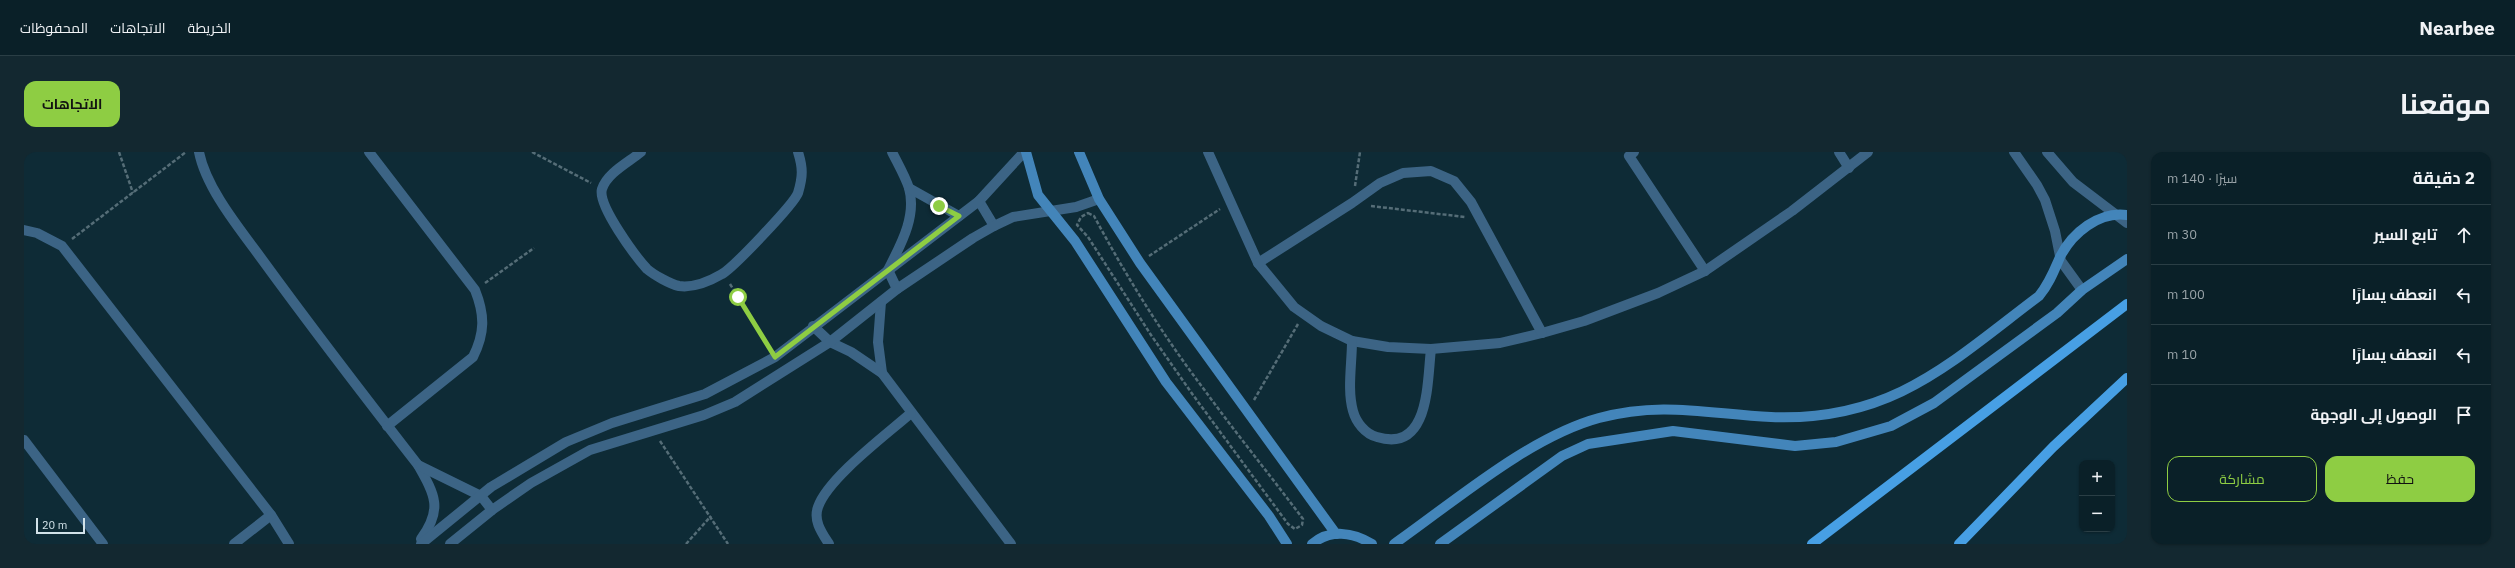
<!DOCTYPE html>
<html lang="ar">
<meta charset="utf-8">
<style>
:root{--surface:#0a2028;--page:#132830;--text:#f1f3f6;--muted:#99a3a8;--line:#2a3e45;--accent:#8ecd43}
body{margin:0;font-family:"IBM Plex Sans",Cairo,sans-serif;background:var(--page);color:var(--text);direction:rtl}
.controls{position:absolute;right:12px;bottom:12px;display:grid;overflow:hidden;border-radius:8px;box-shadow:0 1px 3px #0004}
.controls button{width:36px;height:36px;display:grid;place-items:center;padding:0;border:0;border-bottom:1px solid var(--line);background:var(--surface);color:var(--text);font:20px sans-serif}
.scale{position:absolute;left:12px;bottom:10px;width:49px;box-sizing:border-box;padding-left:4px;border:2px solid #d2e2e9;border-top:0;font-size:11px;line-height:14px;white-space:nowrap;color:#d2e2e9;-webkit-text-stroke:3px #0e2b36;paint-order:stroke}
.stop{position:absolute;width:12px;height:12px;margin:-9px;border:3px solid #8ecd43;border-radius:50%;background:#fff}
.stop.end{background:#8ecd43;border-color:#fff;box-shadow:0 1px 4px #0008}
.list{margin:0;padding:0;list-style:none}
h2{display:flex;justify-content:space-between;align-items:center;height:52px;margin:0;padding:0 16px;font-size:17px}
h2 small{font-size:13px;font-weight:400;color:var(--muted)}
.list li{display:grid;grid-template-columns:26px 1fr auto;gap:12px;align-items:center;box-sizing:border-box;height:60px;padding:0 16px;border-top:1px solid var(--line)}
.list b{display:block;font-size:15px;white-space:nowrap}
.list em{font-size:13px;font-style:normal;color:var(--muted)}
.actions{display:flex;gap:8px;padding:12px 16px}
.actions a{flex:1;padding:9px 0;border:1px solid var(--accent);border-radius:12px;text-align:center;font-size:14px;color:var(--accent)}
.actions .main{background:var(--accent);color:#111}
.icon{flex:none;width:22px;height:22px;fill:none;stroke:currentColor;stroke-width:2;stroke-linecap:round;stroke-linejoin:round}
.map{position:relative;flex:none;width:2103px;height:392px;overflow:hidden;direction:ltr;border-radius:12px}
header{display:flex;align-items:center;gap:24px;box-sizing:border-box;height:56px;padding:0 20px;background:var(--surface);border-bottom:1px solid var(--line)}
header strong{font-size:19px}
nav{display:flex;gap:22px;margin-inline-start:auto;font-size:14px}
.intro{display:flex;align-items:center;justify-content:space-between;box-sizing:border-box;height:96px;padding:0 24px}
h1{margin:0;font-size:28px}
.button{padding:10px 18px;border-radius:12px;background:var(--accent);color:#111;font-size:14px;font-weight:700}
main{display:flex;gap:24px;padding:0 24px}
aside{flex:1;background:var(--surface);border-radius:12px;box-shadow:0 1px 3px #0004}
.map>svg:first-child{display:block}
.lines{fill:none;stroke-linecap:round;stroke-linejoin:round}
.path{stroke:#556d77;stroke-width:2.5;stroke-dasharray:4 2;stroke-linecap:butt}
.street{stroke:#3c6485;stroke-width:10}
.secondary{stroke:#4385ba;stroke-width:10}
.primary{stroke:#479fe4;stroke-width:10}
.route{stroke:#8ecd43;stroke-width:5}
</style>
<header>
<strong>Nearbee</strong>
<nav><a>الخريطة</a><a>الاتجاهات</a><a>المحفوظات</a></nav>
</header>
<div class="intro"><h1>موقعنا</h1><a class="button">الاتجاهات</a></div>
<main>
<aside>
<h2>2 دقيقة<small>سيرًا · 140 m</small></h2>
<ul class="list">
<li><svg class="icon" aria-label="ahead" viewBox="0 0 24 24"><path d="M12 20V5M6 11l6-6 6 6"/></svg><div><b>تابع السير</b></div><em>30 m</em></li>
<li><svg class="icon" aria-label="left" viewBox="0 0 24 24"><path d="M17 20v-9H6M10 6l-5 5 5 5"/></svg><div><b>انعطف يسارًا</b></div><em>100 m</em></li>
<li><svg class="icon" aria-label="left" viewBox="0 0 24 24"><path d="M17 20v-9H6M10 6l-5 5 5 5"/></svg><div><b>انعطف يسارًا</b></div><em>10 m</em></li>
<li><svg class="icon" aria-label="arrive" viewBox="0 0 24 24"><path d="M6 21V4h12l-3 4 3 4H6"/></svg><div><b>الوصول إلى الوجهة</b></div></li>
</ul>
<div class="actions"><a class="main">حفظ</a><a>مشاركة</a></div>
</aside>
<div class="map">
<svg width="2103" height="392" viewBox="0 0 2103 392">
<rect width="100%" height="100%" fill="#0e2b36"/>
<g class="lines">
<g class="path">
<polyline points="95,0 109,41"/>
<polyline points="508,0 567,31"/>
<polyline points="1331,34 1336,0"/>
<polyline points="1347,54 1441,65"/>
<path d="M1064,61L1070,64C1102,124 1138,182 1179,236C1211,280 1246,323 1279,367L1278,373L1271,377L1264,372L1169,243L1127,183L1064,85L1053,73L1057,65Z"/>
<polyline points="48,87 162,0"/>
<polyline points="1125,104 1196,57"/>
<polyline points="461,131 510,96"/>
<polyline points="706,132 744,194"/>
<polyline points="1230,248 1274,172"/>
<polyline points="636,289 704,392"/>
<polyline points="662,392 687,364"/>
</g>
<g class="street">
<path d="M175,0C182,36 215,76 237,106C288,176 341,245 394,313C411,343 419,357 397,387"/>
<path d="M345,0L451,138C461,163 461,181 449,205L363,274"/>
<path d="M617,0C605,10 583,21 578,37C573,53 612,105 623,117C630,123 646,132 655,134C669,136 686,129 698,122C709,116 770,52 774,41C779,24 779,16 774,0"/>
<path d="M868,0C874,12 881,24 885,36C893,65 876,94 864,118L873,137"/>
<polyline points="1184,0 1234,111 1270,155 1297,174 1328,189 1364,195 1407,197 1476,191 1518,181 1560,169 1634,141 1681,119 1768,59 1844,0"/>
<polyline points="1610,0 1605,4 1681,119"/>
<polyline points="1815,0 1825,16"/>
<polyline points="1990,0 2013,33 2021,48 2031,79 2037,109 2058,138"/>
<polyline points="2023,0 2049,30 2103,71"/>
<polyline points="885,36 935,64"/>
<polyline points="955,49 970,74"/>
<polyline points="0,78 13,81 38,94 247,363 265,392"/>
<polyline points="1234,111 1328,51 1356,31 1379,21 1407,19 1430,29 1447,50 1518,181"/>
<polyline points="857,150 854,190 858,221"/>
<polyline points="789,174 806,190 827,200 858,221 987,392"/>
<path d="M1328,189C1328,211 1323,238 1329,259C1332,270 1341,282 1353,285C1406,301 1403,230 1407,197"/>
<polyline points="0,288 79,392"/>
<polyline points="394,313 457,344 468,358"/>
<polyline points="210,392 247,363"/>
<polyline points="397,392 467,335 542,290 588,271 681,242 751,205 955,49 1000,0"/>
<polyline points="426,392 468,358 507,331 566,298 680,263 711,250 806,190 873,137 949,86 970,74 989,65 1052,55 1075,47"/>
<path d="M805,392C798,381 789,369 794,355C804,326 862,283 887,261"/>
</g>
<g class="secondary">
<polyline points="1002,0 1014,43 1051,89 1142,230 1245,364 1263,392"/>
<polyline points="1055,0 1075,47 1116,111 1312,382"/>
<path d="M1288,392C1306,377 1329,380 1348,392"/>
<path d="M1370,392C1430,350 1505,285 1575,266C1638,249 1685,262 1747,265C1868,270 1926,211 2015,144C2025,132 2030,119 2036,105C2048,81 2075,59 2103,63"/>
<polyline points="1416,392 1538,304 1564,292 1649,279 1771,294 1812,290 1867,274 1910,251 2033,161 2058,138 2103,107"/>
</g>
<g class="primary">
<polyline points="1788,392 2103,152"/>
<polyline points="1935,392 2029,295 2103,226"/>
</g>
</g>
<g class="lines">
<polyline class="route" points="714,145 751,205 935,64 915,54"/>
</g>
</svg>
<div class="controls">
<button>+</button>
<button>−</button>
</div>
<div class="scale">20 m</div>
<div class="stop" style="left:714px;top:145px"></div>
<div class="stop end" style="left:915px;top:54px"></div>
</div>
</main>
